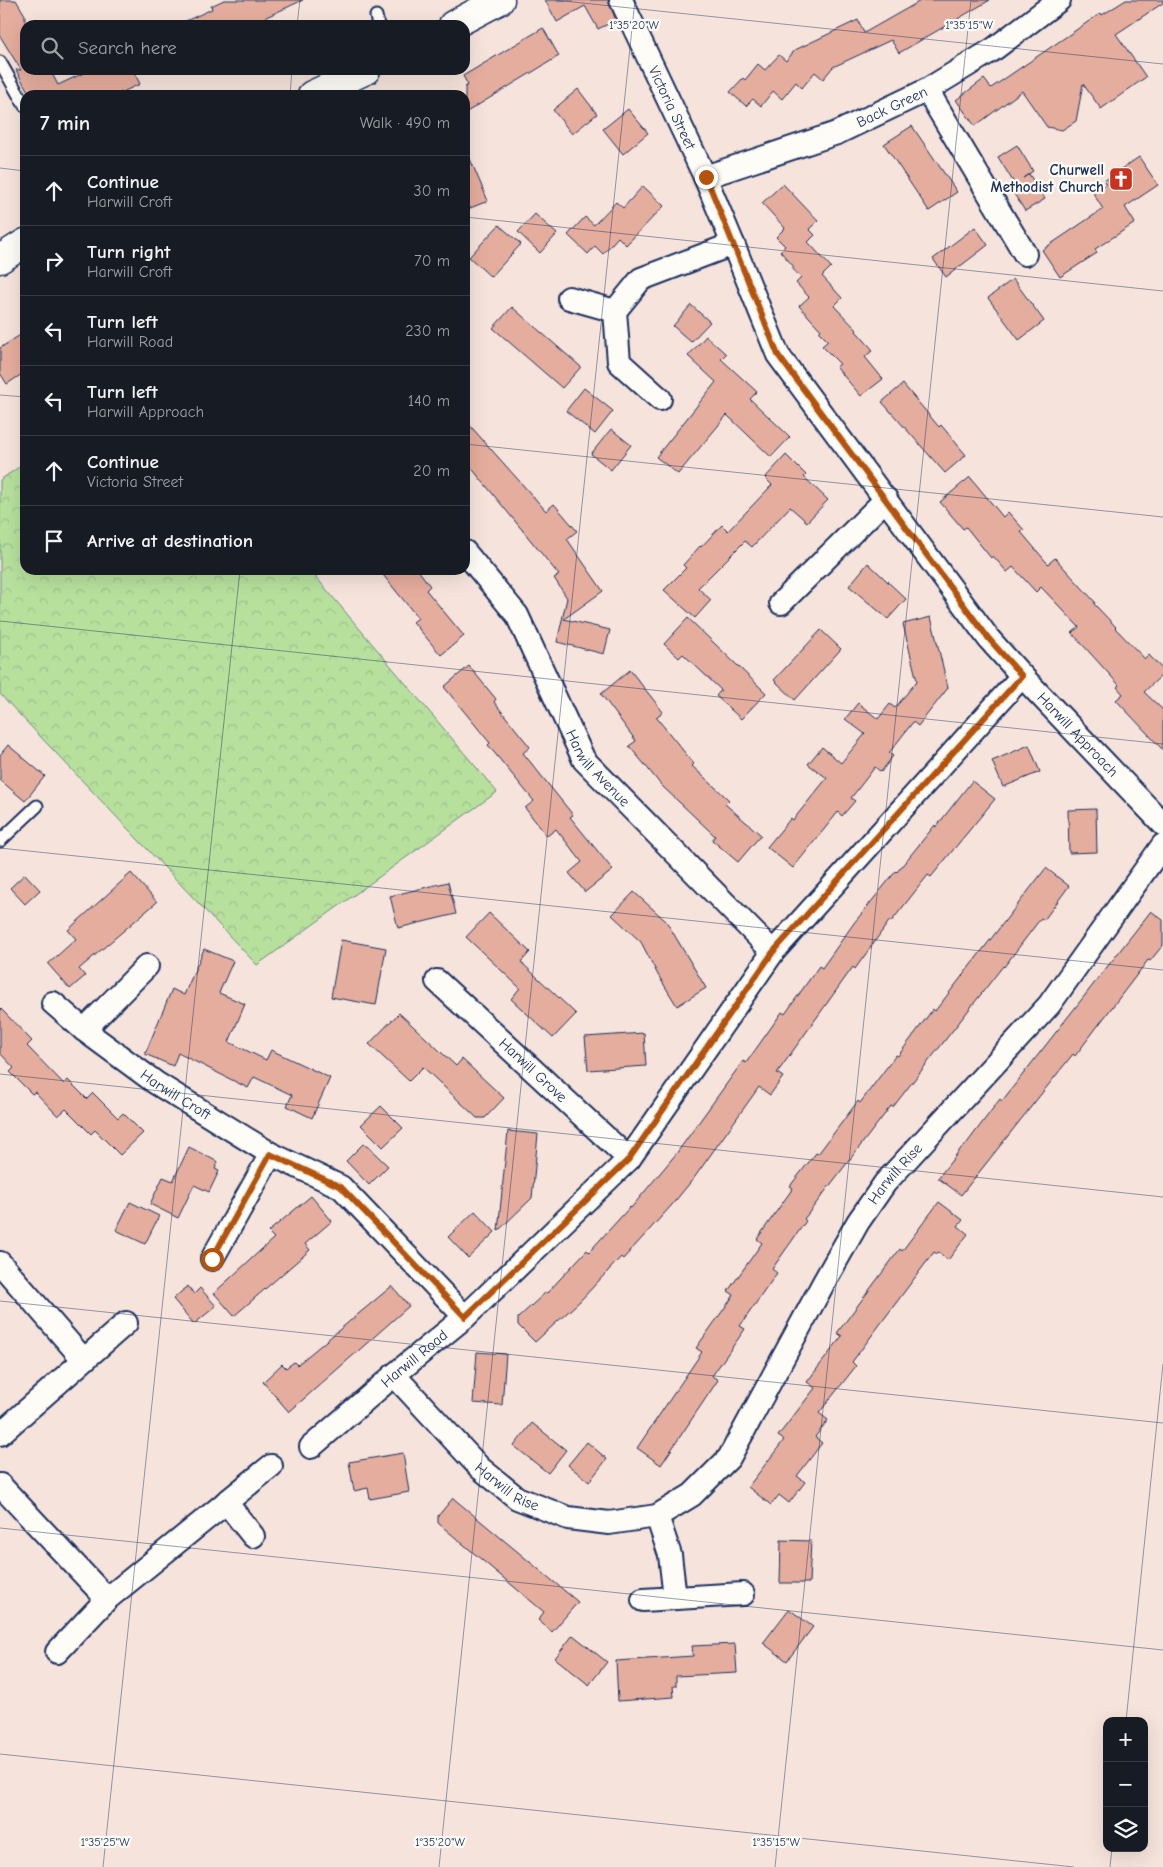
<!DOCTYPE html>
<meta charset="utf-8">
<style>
:root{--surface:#171b24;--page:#20242c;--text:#f1f3f6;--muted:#9ea1a6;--line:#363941}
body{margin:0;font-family:"Comic Neue",sans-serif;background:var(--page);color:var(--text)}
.controls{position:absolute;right:15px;bottom:15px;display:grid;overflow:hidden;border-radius:10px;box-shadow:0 5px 20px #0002}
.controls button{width:45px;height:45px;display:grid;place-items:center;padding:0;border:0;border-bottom:1px solid var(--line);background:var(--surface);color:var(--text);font:25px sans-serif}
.stop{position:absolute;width:15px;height:15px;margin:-11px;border:4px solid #b45309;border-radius:50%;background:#fff}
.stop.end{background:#b45309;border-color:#fff;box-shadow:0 1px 5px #0008}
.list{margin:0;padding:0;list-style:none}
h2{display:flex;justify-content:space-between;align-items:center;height:65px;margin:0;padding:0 20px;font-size:21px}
h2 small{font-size:16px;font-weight:400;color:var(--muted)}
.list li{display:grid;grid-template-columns:32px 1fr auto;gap:15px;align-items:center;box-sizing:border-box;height:70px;padding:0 20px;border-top:1px solid var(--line)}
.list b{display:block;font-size:19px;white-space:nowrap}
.list p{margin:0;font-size:16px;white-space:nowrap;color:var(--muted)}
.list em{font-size:16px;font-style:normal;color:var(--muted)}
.icon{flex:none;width:28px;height:28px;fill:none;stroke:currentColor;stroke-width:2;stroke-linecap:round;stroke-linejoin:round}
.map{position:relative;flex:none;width:1163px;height:1867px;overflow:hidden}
.search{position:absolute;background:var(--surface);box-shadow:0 5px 20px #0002;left:20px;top:20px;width:450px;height:55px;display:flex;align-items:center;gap:12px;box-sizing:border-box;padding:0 18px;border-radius:15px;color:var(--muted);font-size:19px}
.panel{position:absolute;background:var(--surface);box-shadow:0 5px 20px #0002;left:20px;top:90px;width:450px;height:485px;border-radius:15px}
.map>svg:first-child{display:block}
.forest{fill:url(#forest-crowns);stroke:#69887e}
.building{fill:#e5ad9d;stroke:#1b2f5e}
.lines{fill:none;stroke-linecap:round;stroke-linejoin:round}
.lane-casing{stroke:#1b2f5e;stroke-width:15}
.street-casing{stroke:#1b2f5e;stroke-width:26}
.primary-casing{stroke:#1b2f5e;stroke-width:31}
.lane{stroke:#fdfcf7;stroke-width:11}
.street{stroke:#fdfcf7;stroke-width:22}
.primary{stroke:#fdfcf7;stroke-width:28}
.route{stroke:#b45309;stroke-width:6}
.ticks{fill:none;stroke:#1b2f5e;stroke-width:1;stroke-opacity:0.45}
.labels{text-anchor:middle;stroke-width:4.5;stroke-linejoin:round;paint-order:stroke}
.street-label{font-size:15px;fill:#1b2f5e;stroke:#fdfcf7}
.poi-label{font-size:15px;font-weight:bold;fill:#1b2f5e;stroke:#fdfcf7;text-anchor:end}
.ticks-label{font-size:12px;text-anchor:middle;fill:#1b2f5e;stroke:#fdfcf7;stroke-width:4.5;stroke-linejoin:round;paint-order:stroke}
</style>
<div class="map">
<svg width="1163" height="1867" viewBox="0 0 1163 1867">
<defs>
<pattern id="forest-crowns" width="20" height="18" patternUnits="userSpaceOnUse" patternTransform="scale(1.25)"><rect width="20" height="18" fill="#b7e09d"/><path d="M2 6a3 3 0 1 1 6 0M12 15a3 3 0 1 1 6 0" fill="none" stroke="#9dc08a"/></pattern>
</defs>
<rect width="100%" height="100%" fill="#f6e4dc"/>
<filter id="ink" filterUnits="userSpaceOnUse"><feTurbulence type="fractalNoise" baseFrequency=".02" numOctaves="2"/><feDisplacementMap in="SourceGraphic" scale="10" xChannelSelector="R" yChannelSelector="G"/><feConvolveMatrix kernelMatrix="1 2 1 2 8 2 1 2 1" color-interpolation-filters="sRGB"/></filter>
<g filter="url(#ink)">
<polygon class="forest" points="25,463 25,570 310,570 497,792 257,965 0,694 0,480"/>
<g class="building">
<polygon points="0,0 16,0 25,15 25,70 50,70 58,85 90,70 133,70 140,84 116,95 30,95 16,70 21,70 0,36"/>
<polygon points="224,0 303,0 249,25 177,25 212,9 211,6"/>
<polygon points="545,0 608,0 616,20 598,29 585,6 557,22"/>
<polygon points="922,0 990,0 899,53 891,40 833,67 823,79 815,72 802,88 796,82 782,99 773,91 761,106 753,99 746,106 730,92 743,78 745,80 758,64 765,70 779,55 786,61 795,50 858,20 864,33"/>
<polygon points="1126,0 1163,0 1163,3 1116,34 1146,77 1101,109 1083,84 1076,121 1062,130 1047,127 1022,91 975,126 956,100 984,79 991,88 1101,13 1102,15"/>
<polygon points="543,28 559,56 465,113 465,87 468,85 463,76"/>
<polygon points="578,89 597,114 572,134 553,110"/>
<polygon points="628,109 648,133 623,154 603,129"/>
<polygon points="912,126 957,192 929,211 884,144"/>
<polygon points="1017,145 1033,171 1023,178 1029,174 1045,199 1025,211 1009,186 1014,183 998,157"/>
<polygon points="465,147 488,201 465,210"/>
<polygon points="1139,157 1158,185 1125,207 1135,223 1095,249 1097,253 1060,277 1042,250 1103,209 1093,193 1106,184 1104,181"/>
<polygon points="783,184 818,221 809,229 815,235 808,242 831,267 822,276 842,298 834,306 857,330 856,331 873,350 865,357 883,379 861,396 836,367 840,364 822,346 828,341 819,332 821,330 799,306 809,297 796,283 801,278 792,268 794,267 780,251 785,246 776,237 785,228 762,203"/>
<polygon points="643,186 664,206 626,245 618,237 603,254 595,246 588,254 568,235 585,217 594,225 616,202 623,208"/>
<polygon points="535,214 557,234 540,253 518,232"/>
<polygon points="499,225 521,244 491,277 469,257"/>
<polygon points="975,227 988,245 946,277 933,259"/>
<polygon points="1013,279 1044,321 1019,340 988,298"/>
<polygon points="691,305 710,322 691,342 673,326"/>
<polygon points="512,307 581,367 562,388 493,328"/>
<polygon points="25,332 25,372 7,384 0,373 0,348"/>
<polygon points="706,336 726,354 721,359 757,392 750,399 790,437 771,457 727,415 678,474 656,457 716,382 688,356"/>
<polygon points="903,384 939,427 941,425 966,455 945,473 882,402"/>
<polygon points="584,388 613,411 595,434 566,411"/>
<polygon points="465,420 546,511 554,504 577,531 567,539 603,591 564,619 610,630 604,654 557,642 567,598 554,578 559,575 465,460"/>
<polygon points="611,429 631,445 611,470 591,454"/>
<polygon points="786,455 806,475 804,477 828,500 807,522 790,507 752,547 745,541 698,588 711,600 695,618 664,590 686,568 683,565 700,546 701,547 722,525 728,531 772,485 765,478"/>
<polygon points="970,477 1003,517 1008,512 1024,530 1021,532 1048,564 1055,558 1095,602 1094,604 1116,627 1115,628 1145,659 1149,655 1163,670 1163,674 1144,692 1163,710 1163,750 1116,700 1123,694 1117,687 1119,685 1072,633 1079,627 1041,587 1036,592 1013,567 1007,572 993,556 991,558 966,527 963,529 940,502"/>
<polygon points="868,563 906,599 888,619 849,586"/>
<polygon points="379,570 418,570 430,586 426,590 464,636 441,655 413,622 418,618"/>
<polygon points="931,617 948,688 918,726 913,722 889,753 893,756 881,772 875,767 851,798 855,801 842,816 838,812 793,868 767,847 791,818 793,820 827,778 808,764 822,747 841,763 865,734 845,719 858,703 878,719 890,704 895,708 917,681 903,624"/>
<polygon points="688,618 766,693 741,719 716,696 721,690 683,654 679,658 664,644"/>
<polygon points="821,630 841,649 795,700 774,680"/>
<polygon points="469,666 496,699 494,702 530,747 523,753 573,815 570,817 613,870 585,892 569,873 582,862 556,829 547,836 525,808 534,801 488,745 490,743 444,687"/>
<polygon points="630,670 663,712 656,717 694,764 692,766 729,800 725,804 761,835 738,862 712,840 715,836 661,785 645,765 629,746 636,741 601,694"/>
<polygon points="8,745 45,776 25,801 0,780 0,755"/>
<polygon points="1029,745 1040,772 1003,787 992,761"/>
<polygon points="972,781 995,799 931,877 928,875 891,922 890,920 855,969 853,967 777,1073 783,1077 770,1095 759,1087 694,1178 671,1206 623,1259 621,1257 580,1301 535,1342 518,1325 518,1318 546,1292 547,1293 587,1250 589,1252 630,1207 631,1208 676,1154 743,1061 746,1063 782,1012 785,1014 819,966 822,968 854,923 896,871 897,872 935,825 936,827"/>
<polygon points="1096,809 1097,852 1069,853 1068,810"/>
<polygon points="1046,868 1069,886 1044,920 1041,918 1004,967 1003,966 893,1107 891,1106 804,1219 806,1221 772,1269 777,1273 740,1326 745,1329 712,1376 718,1380 661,1465 637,1448 702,1352 696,1348 734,1295 728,1291 762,1243 757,1239 793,1188 790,1186 816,1153 818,1154 858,1101 860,1103 896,1055 898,1056 933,1009 935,1011"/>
<polygon points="131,873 157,902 79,969 85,976 70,989 48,964 76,939 68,930"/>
<polygon points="25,874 40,890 25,904 10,888"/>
<polygon points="448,882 456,914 398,928 390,896"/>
<polygon points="634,892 666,921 706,988 677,1006 658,975 641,942 612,915"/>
<polygon points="1151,911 1163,920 1163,945 1150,961 1148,960 1075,1056 1073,1054 961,1195 938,1178 963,1146 964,1147 1000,1099 1002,1101"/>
<polygon points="489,913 530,952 521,962 576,1014 553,1038 511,999 520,988 466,937"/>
<polygon points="341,940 386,948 376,1005 331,997"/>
<polygon points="204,949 233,961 219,993 245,1004 229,1042 266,1060 271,1050 330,1078 312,1118 287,1106 292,1095 254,1077 248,1088 178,1053 173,1066 145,1054 172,989 184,995"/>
<polygon points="0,1008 32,1041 27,1046 64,1084 68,1080 87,1099 93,1093 118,1118 123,1113 143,1133 120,1155 95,1130 91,1134 66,1109 58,1116 35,1092 32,1094 10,1072 14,1068 0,1053"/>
<polygon points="399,1013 456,1066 462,1059 504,1098 485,1118 477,1118 423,1067 409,1081 369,1044"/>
<polygon points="644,1033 646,1066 588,1070 585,1037"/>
<polygon points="381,1106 403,1128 383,1147 361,1125"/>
<polygon points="508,1131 538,1134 532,1198 498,1231"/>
<polygon points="364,1143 388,1166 369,1185 346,1161"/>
<polygon points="189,1147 218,1162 215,1169 219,1171 209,1192 194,1185 178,1218 150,1204 163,1177 173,1181"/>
<polygon points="311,1196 332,1221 305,1244 310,1250 234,1316 214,1293 274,1238 268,1232"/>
<polygon points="130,1202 159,1216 145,1244 116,1230"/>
<polygon points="939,1202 963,1220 958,1226 968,1234 948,1260 938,1252 937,1254 934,1252 852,1362 856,1366 819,1413 828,1420 815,1437 822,1443 797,1476 805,1482 789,1503 779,1495 771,1505 748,1487 784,1440 778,1436 815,1388 807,1382 842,1336 837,1333 900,1249 902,1251"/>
<polygon points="475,1211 495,1232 468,1258 448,1237"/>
<polygon points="188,1286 194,1294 200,1288 216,1306 194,1324 173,1299"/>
<polygon points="392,1286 409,1306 289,1412 263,1382 282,1364 286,1368 294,1362 297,1365"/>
<polygon points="477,1352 506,1354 502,1405 473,1403"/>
<polygon points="532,1423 566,1450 548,1473 514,1446"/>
<polygon points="587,1442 607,1459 589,1482 568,1465"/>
<polygon points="403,1453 409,1492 370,1499 368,1488 354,1491 349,1462"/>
<polygon points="453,1498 578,1602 552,1632 538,1620 544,1612 438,1523 438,1516"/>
<polygon points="781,1540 811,1541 809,1583 780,1583"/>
<polygon points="789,1609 813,1627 787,1661 763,1643"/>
<polygon points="573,1635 607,1662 589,1685 555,1658"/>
<polygon points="735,1644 737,1673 676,1676 676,1686 673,1686 674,1697 618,1701 616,1661 693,1656 692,1646"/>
</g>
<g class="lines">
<defs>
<g id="lane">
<polyline points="376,16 378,25"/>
<polyline points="0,62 25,106"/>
<polyline points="0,841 37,806"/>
</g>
<g id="street">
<path id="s1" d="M621,0L705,177L733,244"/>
<polyline points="927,90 1025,254"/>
<path id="s2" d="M705,177L837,133L927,90L994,49L1059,0"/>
<polyline points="569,298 615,311"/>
<path id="s3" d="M660,399L619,362L615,311L641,279L733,244L778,355L989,639L1022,676L1163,824"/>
<path id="s4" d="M465,552L517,615L584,760L773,952"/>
<polyline points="781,603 886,499"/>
<path id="s5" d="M147,966L84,1030L156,1083L271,1154L341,1187L465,1317"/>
<path id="s6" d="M437,981L629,1159"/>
<polyline points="53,1003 84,1030"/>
<polyline points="212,1259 271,1154"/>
<polyline points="0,1263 83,1359"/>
<path id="s7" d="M394,1375L480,1468L517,1498L568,1518L609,1523L657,1516L692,1495L729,1458L824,1282L858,1222L885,1183L1049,1005L1163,845"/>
<polyline points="0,1434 126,1323"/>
<path id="s8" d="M311,1447L394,1375L465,1317L629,1159L773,952L1022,676"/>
<polyline points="0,1485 107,1599"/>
<polyline points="226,1502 253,1536"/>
<polyline points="657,1516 670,1555 675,1598"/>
<polyline points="643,1600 743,1594"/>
<polyline points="57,1652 107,1599 271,1466"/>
</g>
<g id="primary">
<polyline points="453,25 500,0"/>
<polyline points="312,95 366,70"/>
<polyline points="0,259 25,243"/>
</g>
</defs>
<use href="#lane" class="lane-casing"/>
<use href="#street" class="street-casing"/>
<use href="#primary" class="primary-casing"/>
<use href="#lane" class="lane"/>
<use href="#street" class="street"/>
<use href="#primary" class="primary"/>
</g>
</g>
<g class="lines" filter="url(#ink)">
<polyline class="route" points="212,1259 270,1154 341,1187 465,1317 629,1159 773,952 1022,676 989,639 778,355 706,177"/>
</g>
<path class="ticks" d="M554,0L1163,64M297,25L300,0M290,95L292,70M0,168L25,171M465,217L1163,291M0,395L25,397M465,444L1163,517M0,621L1163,744M0,848L1163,970M0,1074L1163,1197M0,1301L1163,1423M0,1528L1163,1650M1126,1721L1163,1364M0,1754L1074,1867M103,1867L240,570M439,1867L635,0M775,1867L971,0M1110,1867L1112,1848"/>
<defs>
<symbol id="church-square" viewBox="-11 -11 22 22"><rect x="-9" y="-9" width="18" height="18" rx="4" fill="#c8321e" stroke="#fdfcf7"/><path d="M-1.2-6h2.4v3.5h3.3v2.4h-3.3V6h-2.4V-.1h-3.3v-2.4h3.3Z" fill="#fff"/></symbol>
</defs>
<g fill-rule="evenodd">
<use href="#church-square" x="1107" y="165" width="28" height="28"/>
</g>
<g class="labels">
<g class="street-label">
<text dy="5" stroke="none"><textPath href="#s2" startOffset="200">Back Green</textPath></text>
<text dy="5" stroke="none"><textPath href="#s1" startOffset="119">Victoria Street</textPath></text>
<text dy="5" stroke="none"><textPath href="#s3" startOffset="850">Harwill Approach</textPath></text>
<text dy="5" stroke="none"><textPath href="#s4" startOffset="256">Harwill Avenue</textPath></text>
<text dy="5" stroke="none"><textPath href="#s6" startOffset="131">Harwill Grove</textPath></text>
<text dy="5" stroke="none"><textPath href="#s5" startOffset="202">Harwill Croft</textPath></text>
<text dy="5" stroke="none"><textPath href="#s7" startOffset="742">Harwill Rise</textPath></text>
<text dy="5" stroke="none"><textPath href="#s8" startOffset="136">Harwill Road</textPath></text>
<text dy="5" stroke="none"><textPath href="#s7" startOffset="160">Harwill Rise</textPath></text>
</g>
<g class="poi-label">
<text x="1104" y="175">Churwell<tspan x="1104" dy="17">Methodist Church</tspan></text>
</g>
</g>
<g class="ticks-label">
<text x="634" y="29">1°35'20"W</text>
<text x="969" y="29">1°35'15"W</text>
<text x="105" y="1846">1°35'25"W</text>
<text x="440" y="1846">1°35'20"W</text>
<text x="776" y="1846">1°35'15"W</text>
</g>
</svg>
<div class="controls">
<button>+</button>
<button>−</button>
<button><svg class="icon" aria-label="layers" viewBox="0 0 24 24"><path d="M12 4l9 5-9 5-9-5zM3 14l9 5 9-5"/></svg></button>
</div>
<div class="stop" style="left:212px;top:1259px"></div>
<div class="stop end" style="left:706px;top:177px"></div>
<div class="search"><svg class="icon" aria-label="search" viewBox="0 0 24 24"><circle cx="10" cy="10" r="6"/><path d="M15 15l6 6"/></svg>Search here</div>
<section class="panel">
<h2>7 min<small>Walk · 490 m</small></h2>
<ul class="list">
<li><svg class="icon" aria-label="ahead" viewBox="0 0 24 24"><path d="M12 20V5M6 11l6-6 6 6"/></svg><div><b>Continue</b><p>Harwill Croft</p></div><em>30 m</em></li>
<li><svg class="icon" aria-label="right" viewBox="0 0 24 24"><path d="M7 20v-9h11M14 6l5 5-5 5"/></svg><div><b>Turn right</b><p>Harwill Croft</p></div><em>70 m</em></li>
<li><svg class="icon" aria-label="left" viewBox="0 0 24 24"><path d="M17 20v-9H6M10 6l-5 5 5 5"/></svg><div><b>Turn left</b><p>Harwill Road</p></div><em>230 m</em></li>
<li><svg class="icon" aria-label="left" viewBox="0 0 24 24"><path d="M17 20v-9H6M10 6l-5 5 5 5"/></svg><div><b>Turn left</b><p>Harwill Approach</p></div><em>140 m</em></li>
<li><svg class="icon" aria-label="ahead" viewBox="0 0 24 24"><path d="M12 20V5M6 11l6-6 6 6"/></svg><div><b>Continue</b><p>Victoria Street</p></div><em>20 m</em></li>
<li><svg class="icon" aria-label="arrive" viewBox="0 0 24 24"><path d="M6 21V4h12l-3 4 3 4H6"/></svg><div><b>Arrive at destination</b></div></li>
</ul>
</section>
</div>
